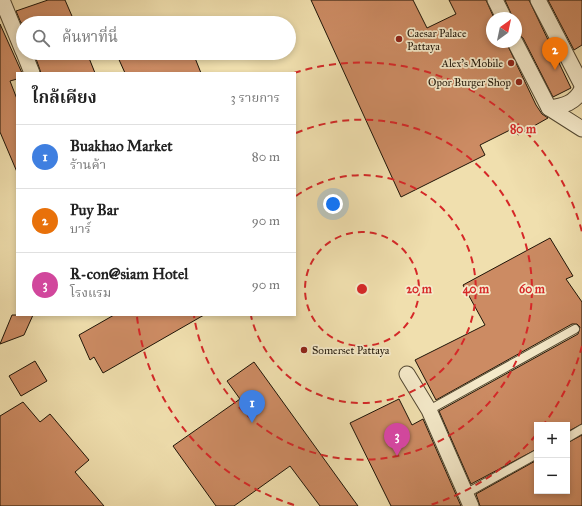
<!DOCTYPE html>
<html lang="th">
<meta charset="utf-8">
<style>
:root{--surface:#fff;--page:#f6f6f6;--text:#222;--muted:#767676;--line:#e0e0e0;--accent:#ea580c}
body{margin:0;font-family:"IM FELL Great Primer","Noto Serif Thai",serif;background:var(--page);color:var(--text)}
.controls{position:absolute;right:12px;bottom:12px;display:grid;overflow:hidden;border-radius:0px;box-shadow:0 2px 6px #0003}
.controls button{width:36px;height:36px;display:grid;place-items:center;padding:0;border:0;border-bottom:1px solid var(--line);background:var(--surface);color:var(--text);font:20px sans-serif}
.compass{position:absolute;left:486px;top:12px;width:36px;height:36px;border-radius:50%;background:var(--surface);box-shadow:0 2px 6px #0003;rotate:33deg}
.you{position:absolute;left:333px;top:204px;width:14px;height:14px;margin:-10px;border:3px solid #fff;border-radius:50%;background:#1a73e8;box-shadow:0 0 0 6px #1a73e833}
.badge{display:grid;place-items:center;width:26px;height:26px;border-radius:50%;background:var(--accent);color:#fff;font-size:13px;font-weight:700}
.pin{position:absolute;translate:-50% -33px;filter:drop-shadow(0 1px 2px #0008)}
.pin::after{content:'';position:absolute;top:21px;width:14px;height:12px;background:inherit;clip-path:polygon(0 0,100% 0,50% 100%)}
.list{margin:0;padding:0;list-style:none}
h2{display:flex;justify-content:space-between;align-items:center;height:52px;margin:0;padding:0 16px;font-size:17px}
h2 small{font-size:13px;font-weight:400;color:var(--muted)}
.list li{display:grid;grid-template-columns:26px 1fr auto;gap:12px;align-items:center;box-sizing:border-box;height:64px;padding:0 16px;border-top:1px solid var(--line)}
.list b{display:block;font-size:15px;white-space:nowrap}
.list p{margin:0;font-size:13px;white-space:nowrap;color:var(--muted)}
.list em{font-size:13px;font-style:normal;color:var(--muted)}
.icon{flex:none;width:22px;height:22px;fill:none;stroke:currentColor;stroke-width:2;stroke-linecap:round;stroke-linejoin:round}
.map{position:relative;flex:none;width:582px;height:506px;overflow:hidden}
.search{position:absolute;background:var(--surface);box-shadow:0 2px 6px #0003;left:16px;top:16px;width:280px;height:44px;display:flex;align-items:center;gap:10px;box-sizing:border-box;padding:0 14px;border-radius:22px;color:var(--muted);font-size:15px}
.panel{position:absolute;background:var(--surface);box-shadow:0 2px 6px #0003;left:16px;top:72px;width:280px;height:244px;border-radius:0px}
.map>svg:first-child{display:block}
.building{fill:#cc8b63;stroke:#1e1407}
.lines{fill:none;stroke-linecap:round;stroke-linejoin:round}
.lane-casing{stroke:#524731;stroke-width:10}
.street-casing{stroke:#524731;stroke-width:17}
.lane{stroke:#f5eaca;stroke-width:8}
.street{stroke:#f5eaca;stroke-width:15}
.ring{fill:none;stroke:#d62828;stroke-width:2;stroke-dasharray:7 5}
.poi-dot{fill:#8f2418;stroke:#f5eaca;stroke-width:1.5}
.labels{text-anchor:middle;stroke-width:3.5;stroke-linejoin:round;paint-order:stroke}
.poi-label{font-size:11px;fill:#1e1407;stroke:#f5eaca;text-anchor:start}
.centre{fill:#d62828;stroke:#f5eaca;stroke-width:2}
.ring-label{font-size:12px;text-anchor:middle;font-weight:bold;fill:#d62828;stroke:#f5eaca;stroke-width:3.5;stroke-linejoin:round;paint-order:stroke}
</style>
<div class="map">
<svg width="582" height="506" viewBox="0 0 582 506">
<rect width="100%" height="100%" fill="#f0dfae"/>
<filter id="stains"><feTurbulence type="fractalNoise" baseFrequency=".005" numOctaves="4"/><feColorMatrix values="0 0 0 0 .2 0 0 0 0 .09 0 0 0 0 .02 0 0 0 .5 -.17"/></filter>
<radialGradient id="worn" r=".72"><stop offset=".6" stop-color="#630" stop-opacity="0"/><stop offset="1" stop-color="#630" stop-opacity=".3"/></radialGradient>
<g class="building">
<polygon points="48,0 65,0 75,23 21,23 16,11"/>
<polygon points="311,0 413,0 427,28 456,14 449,0 486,0 494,18 492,18 492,42 506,42 536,105 542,114 548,118 518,135 514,128 480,145 485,155 401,197"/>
<polygon points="505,0 529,0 571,88 553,97 523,38 516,33 516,18 513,18"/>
<polygon points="548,0 582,0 582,45 574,50"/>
<polygon points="0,24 22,73 17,73 17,79 10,81 17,99 17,172 0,132"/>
<polygon points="34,53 87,53 95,73 41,73"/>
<polygon points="116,53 193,53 201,73 125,73"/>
<polygon points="550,238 573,276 566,279 582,302 582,424 567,432 567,425 537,425 537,449 471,484 439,411 578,334 580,327 577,324 572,324 436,400 415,360 485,325 463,285"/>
<polygon points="12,315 33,315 24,335 0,344"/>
<polygon points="114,315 204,315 103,373 94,357 90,360 79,335"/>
<polygon points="35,361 47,381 21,396 9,376"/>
<polygon points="254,362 358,506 320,506 290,466 234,506 216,506 173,446 240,399 227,381"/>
<polygon points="399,399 412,425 423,419 461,506 391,506 350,423"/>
<polygon points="23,402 40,422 50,414 89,460 75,472 104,506 0,506 0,416"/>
<polygon points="582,435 582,506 480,506 476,494 537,460 537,491 567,491 567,443"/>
</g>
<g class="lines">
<defs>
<g id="lane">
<polyline points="429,410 575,329"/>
<polyline points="567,438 582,429"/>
<polyline points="465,494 537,454"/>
</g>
<g id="street">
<polyline points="2,0 23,51"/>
<polyline points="495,0 504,18"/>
<polyline points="538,0 582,85"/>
<polyline points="515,42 549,108 582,129"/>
<polyline points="24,53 32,73"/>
<path d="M549,108C564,106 575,103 582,89"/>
<polyline points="407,374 429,410 471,506"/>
</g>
</defs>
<use href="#lane" class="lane-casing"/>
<use href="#street" class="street-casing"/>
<use href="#lane" class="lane"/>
<use href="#street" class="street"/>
</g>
<g class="ring">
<circle cx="362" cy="289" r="57"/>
<path d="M296 196A114 114 0 1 1 251 316"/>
<path d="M296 133A170 170 0 1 1 194 316"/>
<path d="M582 346A227 227 0 0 1 544 424M536 435A227 227 0 0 1 430 505M294 505A227 227 0 0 1 137 317M294 73A227 227 0 0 1 582 232"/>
</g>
<g class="poi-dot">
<circle cx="399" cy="39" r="4"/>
<circle cx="511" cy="63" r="4"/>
<circle cx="519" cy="82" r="4"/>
<circle cx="304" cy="350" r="4"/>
</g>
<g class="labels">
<g class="poi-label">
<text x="407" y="37">Caesar Palace<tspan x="407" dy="13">Pattaya</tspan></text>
<text x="503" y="67" text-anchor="end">Alex's Mobile</text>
<text x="511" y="86" text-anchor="end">Opor Burger Shop</text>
<text x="312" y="354">Somerset Pattaya</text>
</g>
</g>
<circle cx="362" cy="289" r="6" class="centre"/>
<g class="ring-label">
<text x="523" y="133">80 m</text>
<text x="419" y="293">20 m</text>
<text x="476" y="293">40 m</text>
<text x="532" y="293">60 m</text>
</g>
<rect width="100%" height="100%" filter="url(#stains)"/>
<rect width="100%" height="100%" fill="url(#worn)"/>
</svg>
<div class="controls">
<button>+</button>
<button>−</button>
</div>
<svg class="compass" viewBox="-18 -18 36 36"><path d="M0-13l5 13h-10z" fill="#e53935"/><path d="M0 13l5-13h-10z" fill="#767676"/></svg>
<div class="you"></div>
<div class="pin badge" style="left:252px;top:423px;background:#3f7fe0">1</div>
<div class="pin badge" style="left:555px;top:70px;background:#e8710a">2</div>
<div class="pin badge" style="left:397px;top:456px;background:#d1479c">3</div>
<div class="search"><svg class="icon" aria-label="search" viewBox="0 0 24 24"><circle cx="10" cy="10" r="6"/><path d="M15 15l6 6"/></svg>ค้นหาที่นี่</div>
<section class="panel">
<h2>ใกล้เคียง<small>3 รายการ</small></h2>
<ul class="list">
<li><span class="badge" style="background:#3f7fe0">1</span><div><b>Buakhao Market</b><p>ร้านค้า</p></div><em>80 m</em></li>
<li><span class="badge" style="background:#e8710a">2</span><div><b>Puy Bar</b><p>บาร์</p></div><em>90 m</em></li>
<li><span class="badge" style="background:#d1479c">3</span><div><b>R-con@siam Hotel</b><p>โรงแรม</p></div><em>90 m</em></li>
</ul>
</section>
</div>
